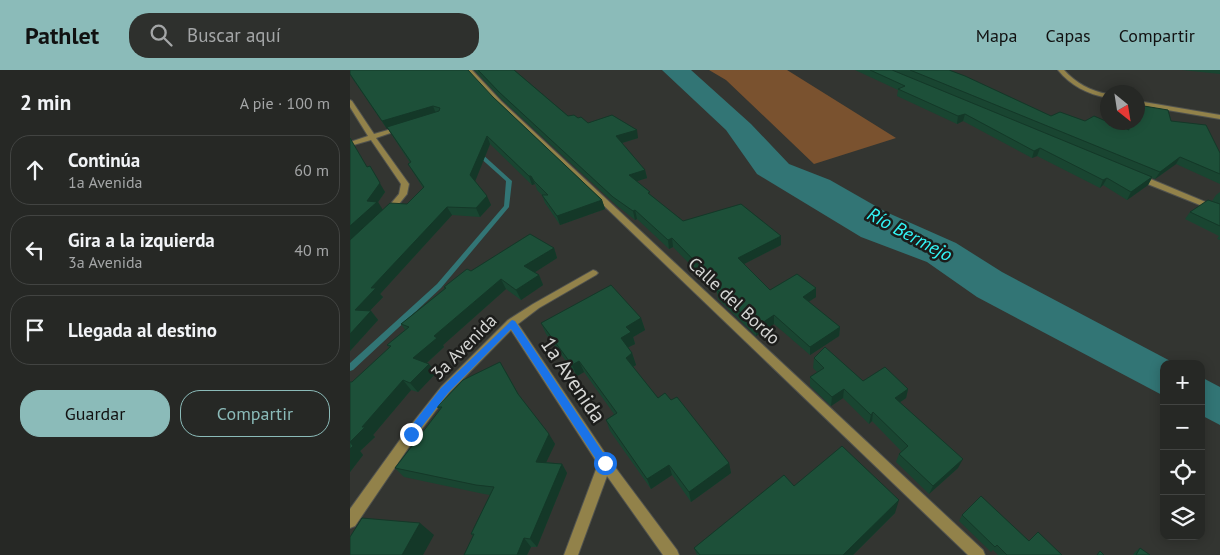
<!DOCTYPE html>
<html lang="es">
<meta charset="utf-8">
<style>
:root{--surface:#262825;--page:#2e302d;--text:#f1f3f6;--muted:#a4a6a7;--line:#424442;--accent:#8bbbb9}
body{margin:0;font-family:"PT Sans",sans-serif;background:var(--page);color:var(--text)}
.controls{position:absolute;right:15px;bottom:15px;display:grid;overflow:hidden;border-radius:10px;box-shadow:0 2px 12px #0003}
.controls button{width:45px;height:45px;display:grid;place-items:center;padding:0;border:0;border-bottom:1px solid var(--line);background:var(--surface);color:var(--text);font:25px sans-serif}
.compass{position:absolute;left:750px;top:15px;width:45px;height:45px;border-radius:50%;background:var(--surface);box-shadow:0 2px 12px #0003;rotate:150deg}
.stop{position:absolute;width:15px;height:15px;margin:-11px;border:4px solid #1a73e8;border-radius:50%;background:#fff}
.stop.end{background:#1a73e8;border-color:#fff;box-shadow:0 1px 5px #0008}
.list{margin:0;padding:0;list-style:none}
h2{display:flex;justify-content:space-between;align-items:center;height:65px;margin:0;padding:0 20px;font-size:21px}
h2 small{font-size:16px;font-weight:400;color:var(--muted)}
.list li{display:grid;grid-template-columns:32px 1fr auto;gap:15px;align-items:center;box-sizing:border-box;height:70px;margin:0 10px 10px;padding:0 10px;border:1px solid var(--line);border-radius:20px}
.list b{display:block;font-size:19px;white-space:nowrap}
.list p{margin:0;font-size:16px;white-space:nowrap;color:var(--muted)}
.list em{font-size:16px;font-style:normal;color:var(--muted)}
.actions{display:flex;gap:10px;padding:15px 20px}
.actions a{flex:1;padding:11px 0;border:1px solid var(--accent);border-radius:20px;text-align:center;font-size:18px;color:var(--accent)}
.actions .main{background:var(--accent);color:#111}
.icon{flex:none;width:28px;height:28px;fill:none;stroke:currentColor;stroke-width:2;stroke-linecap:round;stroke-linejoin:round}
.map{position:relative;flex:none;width:870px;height:485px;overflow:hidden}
header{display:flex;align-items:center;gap:30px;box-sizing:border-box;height:70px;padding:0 25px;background:var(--accent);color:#111}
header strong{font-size:24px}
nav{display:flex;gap:28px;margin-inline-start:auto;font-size:18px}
.search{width:350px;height:45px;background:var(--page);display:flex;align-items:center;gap:12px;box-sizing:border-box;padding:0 18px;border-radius:20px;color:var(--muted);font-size:19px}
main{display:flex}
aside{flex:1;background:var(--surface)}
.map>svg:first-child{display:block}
.green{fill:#7a522f}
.water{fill:#327575}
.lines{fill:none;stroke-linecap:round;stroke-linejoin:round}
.stream{fill:#327575;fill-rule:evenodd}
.service-casing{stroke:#50524e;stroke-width:2}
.minor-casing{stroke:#50524e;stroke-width:2}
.service{fill:#92824a;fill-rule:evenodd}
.minor{fill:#92824a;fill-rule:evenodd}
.wall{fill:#194531}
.shaded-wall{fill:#143828}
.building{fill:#1d5039;stroke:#143828}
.route{fill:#1a73e8}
.labels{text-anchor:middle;stroke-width:5;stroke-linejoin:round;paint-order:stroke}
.street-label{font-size:18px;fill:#d4d5d3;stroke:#1c1d1b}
.water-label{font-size:19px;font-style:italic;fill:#33f5f6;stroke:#1c1d1b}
.near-street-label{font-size:21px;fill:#d4d5d3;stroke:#1c1d1b}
</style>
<header>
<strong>Pathlet</strong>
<div class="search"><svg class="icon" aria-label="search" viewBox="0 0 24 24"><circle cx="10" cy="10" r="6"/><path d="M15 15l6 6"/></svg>Buscar aquí</div>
<nav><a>Mapa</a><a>Capas</a><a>Compartir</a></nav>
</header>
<main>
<aside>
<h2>2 min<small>A pie · 100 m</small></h2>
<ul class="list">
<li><svg class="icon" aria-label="ahead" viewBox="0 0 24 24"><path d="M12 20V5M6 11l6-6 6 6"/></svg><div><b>Continúa</b><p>1a Avenida</p></div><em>60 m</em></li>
<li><svg class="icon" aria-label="left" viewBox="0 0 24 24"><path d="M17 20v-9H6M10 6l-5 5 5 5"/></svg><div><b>Gira a la izquierda</b><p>3a Avenida</p></div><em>40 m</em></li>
<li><svg class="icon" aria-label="arrive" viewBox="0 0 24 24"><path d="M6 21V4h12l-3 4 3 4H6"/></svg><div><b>Llegada al destino</b></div></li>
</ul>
<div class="actions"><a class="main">Guardar</a><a>Compartir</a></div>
</aside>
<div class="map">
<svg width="870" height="485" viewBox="0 0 870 485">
<rect width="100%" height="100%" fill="#333531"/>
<polygon class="green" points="359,0 437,0 546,68 464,94 376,10"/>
<g class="water">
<polygon points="312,0 341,0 401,54 439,94 480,110 536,142 606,173 652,202 826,294 814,294 814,326 627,227 577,192 511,167 407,104 376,60"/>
<polygon points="851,307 870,317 870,355 851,345"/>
</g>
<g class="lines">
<polygon class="stream" points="127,83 131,83 162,111 159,137 91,218 3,300 0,301 0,293 87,214 154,136 156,111 127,85"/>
<defs>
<g id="service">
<path d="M708,0H714C726,13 740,21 758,24V28C737,24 721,16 708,0Z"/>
<polygon points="788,31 870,45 870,49 788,35"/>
</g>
<g id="minor">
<polygon points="116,0 122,0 151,31 633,480 635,485 618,485 147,33"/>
<polygon points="0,30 2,31 24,64 52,56 55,58 26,68 59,114 57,124 40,145 37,145 33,143 49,124 51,114 21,70 0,76 0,72 18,66 0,37"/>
<polygon points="785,105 791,105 870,138 870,143 785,109"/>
<polygon points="243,200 246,201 248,203 246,205 189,238 168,254 259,389 327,480 329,485 313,485 257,406 228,485 214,485 248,394 161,260 99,323 65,368 5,456 0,458 0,439 57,360 91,317 158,250 183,234"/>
</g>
</defs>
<use href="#service" class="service-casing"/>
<use href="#minor" class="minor-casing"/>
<use href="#service" class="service"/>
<use href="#minor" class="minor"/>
</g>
<g class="wall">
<polygon points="0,0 143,27 252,130 255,139 210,155 195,133 192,125 187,120 185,114 182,115 140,74 125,111 141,135 130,147 102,145 30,224 33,227 19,241 21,241 28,250 0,281 0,170 17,97 35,122 28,132 32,140 57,134 73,118 58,94 60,93 38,59 37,59 0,5"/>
<polygon points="124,0 164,0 218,46 228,48 238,53 288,68 272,73 295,100 297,108 287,111 301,126 333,151 431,166 431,175 394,194 420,220 466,218 466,227 458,232 490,257 489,266 460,285 424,254 406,266 368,229 367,222 323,177 319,179 287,149 285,150 266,135 152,30"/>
<polygon points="505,0 599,0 701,46 735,51 775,59 774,52 821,51 870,83 870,114 826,94 805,109 802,108 798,115 777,130 753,115 750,118 687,86 682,88 613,51 607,54 547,26 548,20"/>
<polygon points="832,0 870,0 870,4"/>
<polygon points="870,122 870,170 867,169 869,166 835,149 840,142 862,131 866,125"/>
<polygon points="204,178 207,188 185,202 189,205 193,215 171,230 156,219 93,275 94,277 77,293 86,303 68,322 61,320 23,365 25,367 10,381 13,385 0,402 0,312 2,312 40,278 37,275 55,260 51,254 95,218 94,217 121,201"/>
<polygon points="291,248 295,260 283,267 285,274 278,277 282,283 286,295 283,297 308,328 321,330 379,393 381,403 341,432 322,405 301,419 260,361 256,350 264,344 234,302 227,306 196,264 191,253"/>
<polygon points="464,288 513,311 558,319 556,328 550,332 608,398 579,424 546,392 549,384 551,381 522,351 519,354 493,328 481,336 460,316 460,307 467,302 463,298"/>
<polygon points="156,302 170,327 205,374 196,392 212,394 217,403 187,477 181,477 177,485 114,485 123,466 121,464 140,425 134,424 54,407 45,398 90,340 87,337"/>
<polygon points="444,416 545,443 503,485 347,485 344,478"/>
<polygon points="612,445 679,471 712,485 648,485 643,480 641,482 609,451"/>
<polygon points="790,478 800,485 783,485 785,482"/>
</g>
<g class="shaded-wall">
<polygon points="83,36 86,44 37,59 32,51"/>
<polygon points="615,44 613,51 607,54 608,46"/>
<polygon points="287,60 288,68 268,74 266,66"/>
<polygon points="137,66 140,74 124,114 120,105"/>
<polygon points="690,78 687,86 682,88 684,81"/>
<polygon points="830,87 826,94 805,109 810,102"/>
<polygon points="20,96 35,122 28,132 33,140 0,170 0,156"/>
<polygon points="295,100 297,108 281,113 279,105"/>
<polygon points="179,106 181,106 185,114 182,115"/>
<polygon points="802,107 798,115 777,130 781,122"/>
<polygon points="757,108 753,115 750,118 753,110"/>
<polygon points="137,126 141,135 130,147 126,138"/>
<polygon points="252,130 255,139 210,155 207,146"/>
<polygon points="97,137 102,145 30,224 33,227 12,249 5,240 21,218"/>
<polygon points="285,140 287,149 285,150 283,141"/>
<polygon points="431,166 431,175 388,197 388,188"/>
<polygon points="322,168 323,177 319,179 318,170"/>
<polygon points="204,178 207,188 179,206 174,196"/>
<polygon points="189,205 193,215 171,230 166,220"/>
<polygon points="151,209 156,219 93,275 94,277 71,298 63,288 84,266"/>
<polygon points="466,218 466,227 452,236 453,227"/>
<polygon points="21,241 28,250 0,281 0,264"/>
<polygon points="424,245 424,254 406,266 406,257"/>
<polygon points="291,248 295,260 283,267 285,274 275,279 271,268 276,257"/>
<polygon points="490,257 489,266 460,285 460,277"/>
<polygon points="282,283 286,295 279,299 276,288"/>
<polygon points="229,291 234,302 227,306 222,295"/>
<polygon points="79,294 86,303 68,322 60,313"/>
<polygon points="53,310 61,320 23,365 25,367 10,381 13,385 0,402 0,372 12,357"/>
<polygon points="494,319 493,328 481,336 482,327"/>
<polygon points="558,319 556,328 543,337 545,328"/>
<polygon points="523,342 522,351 519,354 521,345"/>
<polygon points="199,364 205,374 192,401 186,392"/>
<polygon points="613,389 608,398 579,424 583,416"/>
<polygon points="379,393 381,403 341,432 339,422"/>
<polygon points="212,394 217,403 187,477 180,469"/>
<polygon points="319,395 322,405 301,419 297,409"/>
<polygon points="549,430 545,443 503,485 493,485"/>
<polygon points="70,453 84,465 73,485 52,485"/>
<polygon points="174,468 181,477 177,485 167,485"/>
</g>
<g class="building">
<polygon points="0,0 118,0 143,27 252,130 207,146 192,125 198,125 184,111 181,106 179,106 137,66 120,105 137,126 126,138 97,137 21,218 26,218 5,240 21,241 0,264 0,170 40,133 57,134 74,117 58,94 61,92 37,57 89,41 90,38 83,36 32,51 0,4"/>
<polygon points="128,0 164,0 218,46 224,45 228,48 231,47 238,53 262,45 287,60 266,66 295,100 279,105 300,122 298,123 333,151 391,134 431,166 388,188 420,220 447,204 466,218 453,227 490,257 460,277 424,245 406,257 367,220 371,218 322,168 318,170 285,140 283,141 263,127 149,22"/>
<polygon points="520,0 542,0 802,107 781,122 757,108 753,110 690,78 684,81 615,44 608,46 548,19 555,16"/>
<polygon points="560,0 599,0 615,6 701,46 710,42 735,51 744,46 758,52 760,52 779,60 778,52 788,52 788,35 818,40 821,51 856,55 870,83 870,104 830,87 810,102"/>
<polygon points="0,68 17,97 20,96 30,113 17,131 27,132 0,156"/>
<polygon points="858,130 870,134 870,156 840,142"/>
<polygon points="180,164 204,178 174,196 189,205 166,220 151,209 84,266 87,268 63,288 79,294 60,313 53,310 12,357 15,357 0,372 3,376 0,379 0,312 2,312 41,276 37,275 59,257 51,254 96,218 94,217 117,199 121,201"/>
<polygon points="261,215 291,248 276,257 281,262 271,268 282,283 276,288 308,328 315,323 321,330 327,327 379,393 339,422 319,395 297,409 256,350 267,343 229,291 222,295 191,253"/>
<polygon points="475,277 513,311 535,297 558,319 545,328 613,389 583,416 549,384 558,376 523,342 521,345 494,319 482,327 460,307 474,298 464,288"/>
<polygon points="150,292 168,324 199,364 186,392 212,394 180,469 174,468 167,485 114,485 124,464 121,464 144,417 126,415 45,398 92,337 87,337 113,310"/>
<polygon points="492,376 549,430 493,485 350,485 344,478 434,405 444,416"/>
<polygon points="631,426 679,471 688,462 712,485 657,485 647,475 645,477 612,445"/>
<polygon points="12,448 70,453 52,485 0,485 0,467"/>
<polygon points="790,478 800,485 786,485"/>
<polygon points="750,481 754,485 747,485"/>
</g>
<polygon class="route" points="162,250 165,251 258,390 260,393 258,397 251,397 161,259 98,323 64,367 57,367 57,361 91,318"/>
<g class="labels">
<g class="street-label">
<text transform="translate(384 231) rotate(43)" y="6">Calle del Bordo</text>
<text transform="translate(114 277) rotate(-45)" y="6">3a Avenida</text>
</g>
<g class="water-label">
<text transform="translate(560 164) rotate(28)" y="7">Río Bermejo</text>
</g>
<g class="near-street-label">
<text transform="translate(223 310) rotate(56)" y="7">1a Avenida</text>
</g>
</g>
</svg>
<div class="controls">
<button>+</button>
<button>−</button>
<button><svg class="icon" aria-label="locate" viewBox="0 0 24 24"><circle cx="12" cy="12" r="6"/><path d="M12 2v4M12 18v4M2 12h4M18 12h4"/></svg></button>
<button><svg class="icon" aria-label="layers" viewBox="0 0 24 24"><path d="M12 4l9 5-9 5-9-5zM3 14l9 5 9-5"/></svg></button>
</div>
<svg class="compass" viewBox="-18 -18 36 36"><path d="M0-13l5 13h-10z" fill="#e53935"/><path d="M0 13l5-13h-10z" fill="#a4a6a7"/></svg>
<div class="stop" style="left:255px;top:393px"></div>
<div class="stop end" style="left:61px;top:364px"></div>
</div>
</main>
